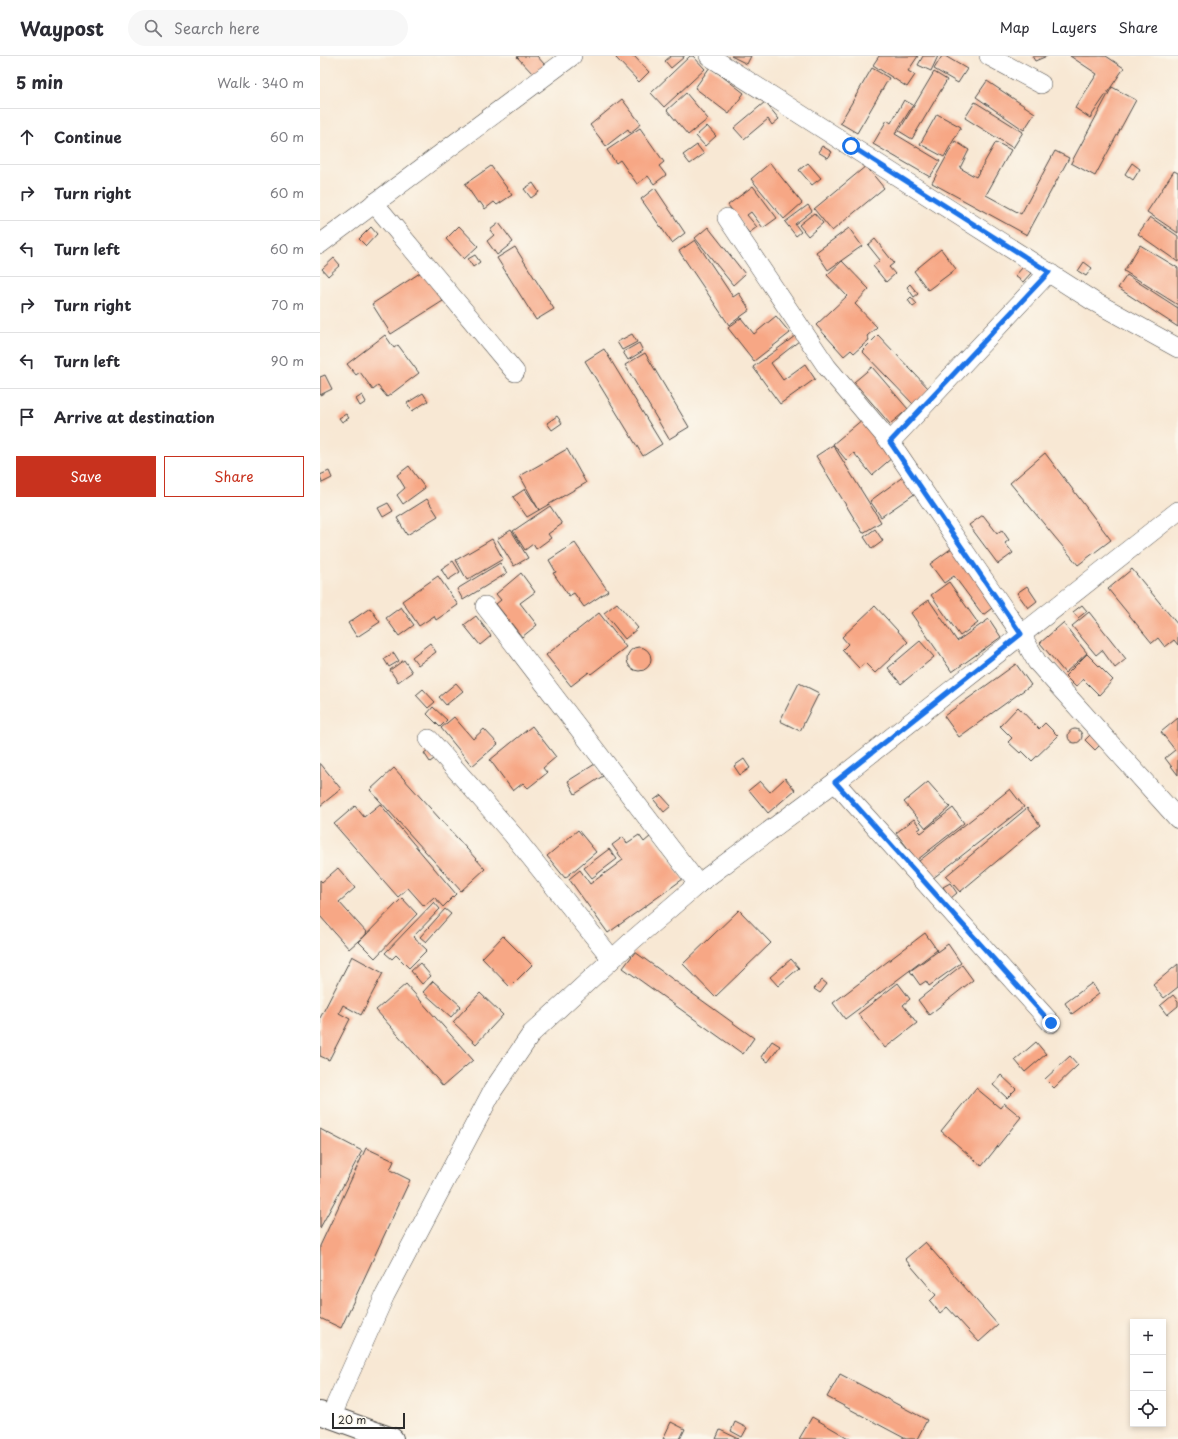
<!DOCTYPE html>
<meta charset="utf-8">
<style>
:root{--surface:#fff;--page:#f7f7f7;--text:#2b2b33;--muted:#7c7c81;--line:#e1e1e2;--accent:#c8321e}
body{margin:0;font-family:"Playpen Sans",sans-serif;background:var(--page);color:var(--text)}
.controls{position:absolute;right:12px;bottom:12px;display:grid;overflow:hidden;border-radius:0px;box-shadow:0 2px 6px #0003}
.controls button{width:36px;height:36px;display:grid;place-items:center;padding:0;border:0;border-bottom:1px solid var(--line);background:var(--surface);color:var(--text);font:20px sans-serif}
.scale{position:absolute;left:12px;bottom:10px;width:73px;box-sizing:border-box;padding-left:4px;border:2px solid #2b2b2b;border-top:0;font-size:11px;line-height:14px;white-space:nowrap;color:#2b2b2b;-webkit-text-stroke:3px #fbf7ec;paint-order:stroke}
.stop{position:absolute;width:12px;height:12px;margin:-9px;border:3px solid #1a73e8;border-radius:50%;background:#fff}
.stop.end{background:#1a73e8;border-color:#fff;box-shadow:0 1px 4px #0008}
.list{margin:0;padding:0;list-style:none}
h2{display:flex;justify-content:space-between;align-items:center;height:52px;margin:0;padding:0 16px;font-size:17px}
h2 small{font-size:13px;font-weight:400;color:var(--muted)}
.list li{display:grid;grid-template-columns:26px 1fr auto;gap:12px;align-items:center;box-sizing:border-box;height:56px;padding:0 16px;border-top:1px solid var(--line)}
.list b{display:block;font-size:15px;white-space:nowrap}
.list em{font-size:13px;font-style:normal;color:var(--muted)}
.actions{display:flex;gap:8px;padding:12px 16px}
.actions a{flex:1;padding:9px 0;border:1px solid var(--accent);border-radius:0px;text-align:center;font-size:14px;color:var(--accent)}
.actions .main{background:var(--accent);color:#fff}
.icon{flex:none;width:22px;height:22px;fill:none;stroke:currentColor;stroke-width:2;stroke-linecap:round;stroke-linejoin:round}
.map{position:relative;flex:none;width:858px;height:1383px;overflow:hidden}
header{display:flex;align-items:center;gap:24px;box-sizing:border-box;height:56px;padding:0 20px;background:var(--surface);border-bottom:1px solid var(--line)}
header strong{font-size:19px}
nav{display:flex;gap:22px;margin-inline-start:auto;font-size:14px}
.search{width:280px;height:36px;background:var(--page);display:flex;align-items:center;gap:10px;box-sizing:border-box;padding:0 14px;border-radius:22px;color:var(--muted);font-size:15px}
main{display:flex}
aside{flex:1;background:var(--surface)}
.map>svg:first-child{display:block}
.building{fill:#f7a785}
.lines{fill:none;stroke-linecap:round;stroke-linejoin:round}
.street-casing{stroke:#4a4744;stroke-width:20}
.highway-casing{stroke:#4a4744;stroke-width:24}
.street{stroke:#fff;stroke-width:19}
.highway{stroke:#fff;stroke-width:22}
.route{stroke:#1a73e8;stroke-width:5}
</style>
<header>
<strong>Waypost</strong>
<div class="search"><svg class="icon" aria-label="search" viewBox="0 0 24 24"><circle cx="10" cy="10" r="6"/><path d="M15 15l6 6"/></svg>Search here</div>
<nav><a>Map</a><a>Layers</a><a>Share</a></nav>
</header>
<main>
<aside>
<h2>5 min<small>Walk · 340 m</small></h2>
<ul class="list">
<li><svg class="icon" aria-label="ahead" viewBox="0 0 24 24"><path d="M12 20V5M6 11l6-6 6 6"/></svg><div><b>Continue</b></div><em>60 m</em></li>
<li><svg class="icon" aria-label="right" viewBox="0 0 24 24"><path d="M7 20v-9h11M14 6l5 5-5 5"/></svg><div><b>Turn right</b></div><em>60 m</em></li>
<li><svg class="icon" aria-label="left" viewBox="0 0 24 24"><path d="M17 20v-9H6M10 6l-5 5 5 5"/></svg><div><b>Turn left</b></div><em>60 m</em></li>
<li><svg class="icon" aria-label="right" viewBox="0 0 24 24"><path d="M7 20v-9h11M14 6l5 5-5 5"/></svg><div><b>Turn right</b></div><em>70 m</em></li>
<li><svg class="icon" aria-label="left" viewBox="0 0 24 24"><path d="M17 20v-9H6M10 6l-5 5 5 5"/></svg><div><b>Turn left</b></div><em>90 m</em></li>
<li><svg class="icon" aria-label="arrive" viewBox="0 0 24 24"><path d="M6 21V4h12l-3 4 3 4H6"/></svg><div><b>Arrive at destination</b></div></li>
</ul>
<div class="actions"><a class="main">Save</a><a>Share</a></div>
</aside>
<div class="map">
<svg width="858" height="1383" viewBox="0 0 858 1383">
<rect width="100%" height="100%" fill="#fbf7ec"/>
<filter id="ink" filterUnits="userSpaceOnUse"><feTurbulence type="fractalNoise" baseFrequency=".025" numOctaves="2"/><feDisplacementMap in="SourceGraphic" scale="8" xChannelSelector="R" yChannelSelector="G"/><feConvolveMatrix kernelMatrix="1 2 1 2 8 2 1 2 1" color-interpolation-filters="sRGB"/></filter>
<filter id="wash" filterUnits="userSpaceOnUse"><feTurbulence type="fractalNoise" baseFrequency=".012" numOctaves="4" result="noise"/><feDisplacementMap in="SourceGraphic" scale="16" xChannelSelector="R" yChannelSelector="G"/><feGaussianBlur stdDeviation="0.9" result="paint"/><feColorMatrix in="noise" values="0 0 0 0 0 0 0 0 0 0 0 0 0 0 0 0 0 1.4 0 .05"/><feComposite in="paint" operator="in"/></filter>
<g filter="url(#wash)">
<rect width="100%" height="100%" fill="#f8e8d4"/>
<g id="blocks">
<g class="building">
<polygon points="199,0 217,0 225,9 214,19 197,1"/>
<polygon points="298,0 314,0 329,16 319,26 296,2"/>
<polygon points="351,0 364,0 364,1 351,12 345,5"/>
<polygon points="370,0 373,0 385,13 344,51 331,37"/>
<polygon points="411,0 431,0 427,8"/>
<polygon points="559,0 598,0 588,15 595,19 587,31 553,9"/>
<polygon points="603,0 618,0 611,15 598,9"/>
<polygon points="622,0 625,0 647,13 638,27 614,13"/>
<polygon points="712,0 727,0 715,5"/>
<polygon points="750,0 786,0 804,12 770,62 755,52 777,18"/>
<polygon points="390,11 424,37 409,58 375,32"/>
<polygon points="552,12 569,22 537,77 520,67"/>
<polygon points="614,16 627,24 592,83 579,75"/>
<polygon points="667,25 715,57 704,74 656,41"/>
<polygon points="792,31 816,44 775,120 751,107"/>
<polygon points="366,37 388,63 368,79 347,54"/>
<polygon points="302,43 321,68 310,77 308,73 286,90 270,69"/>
<polygon points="584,44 593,49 575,78 620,105 610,121 553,88 567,64 571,67"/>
<polygon points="445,46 459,63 452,69 448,63 424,83 414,72"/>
<polygon points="655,46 703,76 693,92 645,62"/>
<polygon points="617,58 641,71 624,101 600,88"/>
<polygon points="387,70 396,80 385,90 376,80"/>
<polygon points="320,72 344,106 339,110 346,119 334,128 328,120 317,128 300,104 296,107 287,94"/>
<polygon points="635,85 649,94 640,112 656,121 676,86 691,94 666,139 701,158 735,95 749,102 707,179 612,127"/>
<polygon points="377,89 384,98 370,108 363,99"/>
<polygon points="502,90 512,96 508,102 498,96"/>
<polygon points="450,107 482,147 464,163 431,123"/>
<polygon points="488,107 501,122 492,129 479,114"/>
<polygon points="812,107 820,113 813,124 805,118"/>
<polygon points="171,110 192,139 177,149 174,146 165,153 160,146 158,147 145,128"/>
<polygon points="546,110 564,132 512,175 494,153"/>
<polygon points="854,115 858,117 858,177 827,156"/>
<polygon points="213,127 219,136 211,142 204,133"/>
<polygon points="433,130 457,162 443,172 431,156 427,159 437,171 429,177 408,149"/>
<polygon points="335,132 365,177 352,187 321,143"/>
<polygon points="488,149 492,155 475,168 481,176 476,180 465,166"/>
<polygon points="494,157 503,167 488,180 479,169"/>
<polygon points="830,161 858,180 858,206 818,178"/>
<polygon points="179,167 193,186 177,199 167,185 174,179 170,174"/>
<polygon points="139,170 158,190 144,203 126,183"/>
<polygon points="51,171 57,178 46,190 39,183"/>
<polygon points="388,171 425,218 413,229 375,182"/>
<polygon points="529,172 542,190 508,214 496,196"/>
<polygon points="555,183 574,207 569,211 575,218 566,226 553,210 560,204 548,189"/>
<polygon points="375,184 413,241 419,237 430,254 409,269 359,195"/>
<polygon points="820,189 858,212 858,249 804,215"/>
<polygon points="195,191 234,253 216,264 177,202"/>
<polygon points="621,193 636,213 608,234 594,215"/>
<polygon points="155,199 160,206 153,211 148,203"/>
<polygon points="14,202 20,209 8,220 2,213"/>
<polygon points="522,205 549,233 535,248 557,271 547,280 549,284 534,297 531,294 524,300 496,269 527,240 507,219"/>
<polygon points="764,206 772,212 766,220 758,215"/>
<polygon points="703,211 711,217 703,226 695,220"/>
<polygon points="103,215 123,245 71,278 52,248"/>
<polygon points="807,219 858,252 858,271 798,232"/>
<polygon points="590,228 598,238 594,241 587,231"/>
<polygon points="591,241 597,248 593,251 588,244"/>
<polygon points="456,260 470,277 434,305 408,272 421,262 434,278"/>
<polygon points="312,278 317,286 302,294 297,286"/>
<polygon points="65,279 74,292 78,289 99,317 67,341 58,330 53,334 40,316 36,319 27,308"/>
<polygon points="558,279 610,334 594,349 542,295"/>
<polygon points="475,280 479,285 451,307 463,324 485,308 495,323 460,348 433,311"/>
<polygon points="319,287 323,295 308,304 303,296"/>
<polygon points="284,293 342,388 323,400 265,305"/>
<polygon points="325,297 369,371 349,383 305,309"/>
<polygon points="552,311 588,353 570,368 534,326"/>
<polygon points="5,319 12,333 0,339 0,321"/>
<polygon points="103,337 108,345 92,355 87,347"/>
<polygon points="42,339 46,346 40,350 36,343"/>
<polygon points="26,358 29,362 22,366 19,362"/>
<polygon points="237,360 242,367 232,374 227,367"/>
<polygon points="543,363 573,401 552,419 534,397 526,404 513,388"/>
<polygon points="513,389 561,466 543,477 496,400"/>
<polygon points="247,393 266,427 219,454 200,420"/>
<polygon points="725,397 791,484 758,509 690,427"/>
<polygon points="89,410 105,432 83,448 77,439 85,432 77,419"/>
<polygon points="9,415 12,422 2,427 0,419"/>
<polygon points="584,420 596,437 561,461 550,445"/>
<polygon points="205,433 219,454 207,461 193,441"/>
<polygon points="107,443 118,460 87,479 77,462"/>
<polygon points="68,447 73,455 63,461 58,452"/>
<polygon points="230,450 242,468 228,478 231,482 216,493 213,488 205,494 193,475"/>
<polygon points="663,459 677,477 682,474 689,484 685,487 693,497 678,508 649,469"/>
<polygon points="555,473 563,485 552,493 544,481"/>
<polygon points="191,474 208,502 194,510 177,483"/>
<polygon points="172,483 183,503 147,524 136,504"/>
<polygon points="255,487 288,535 264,551 254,537 249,540 233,517 236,516 229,504"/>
<polygon points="632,492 676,549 663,559 634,520 624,527 610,508"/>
<polygon points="133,505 140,516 128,524 121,513"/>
<polygon points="180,507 187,517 143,544 137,533"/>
<polygon points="812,513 858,569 858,589 854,584 845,591 838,582 832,587 788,533"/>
<polygon points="201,517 215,536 200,547 217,569 202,581 176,548 181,544 176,538"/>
<polygon points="118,520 138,549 116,564 114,560 99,570 82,545"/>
<polygon points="629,526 658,567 640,580 611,539"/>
<polygon points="707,530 717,545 708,552 697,537"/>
<polygon points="609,544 637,585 669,563 681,581 632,616 591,557"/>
<polygon points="297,547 318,572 305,583 284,557"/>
<polygon points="762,549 767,555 758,562 753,556"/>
<polygon points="555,550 588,586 555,617 545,607 539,612 522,594 528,588 522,581"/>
<polygon points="81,551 94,569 79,580 66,562"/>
<polygon points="50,552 60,566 37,581 28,567"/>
<polygon points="769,556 806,603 795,612 782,594 776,599 752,570"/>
<polygon points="279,557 306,591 271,618 269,616 251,630 226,599"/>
<polygon points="156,560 171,580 160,589 144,569"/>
<polygon points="743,567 767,597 745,617 720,587"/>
<polygon points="600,585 614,601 581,628 568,612"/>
<polygon points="110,587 116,596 98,609 92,601"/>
<circle cx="319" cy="603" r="12"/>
<polygon points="74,597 79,605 69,611 64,603"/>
<polygon points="767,598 793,624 779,639 763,623 756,631 745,620"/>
<polygon points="84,604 92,616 78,626 70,614"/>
<polygon points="696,608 711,629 639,681 624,660"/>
<polygon points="136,627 143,635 126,649 119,641"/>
<polygon points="479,627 499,637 480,675 460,665"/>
<polygon points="103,633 115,646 108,652 96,639"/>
<polygon points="113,651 127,664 120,671 107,658"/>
<polygon points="698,651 719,673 725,667 738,680 712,705 702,695 700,697 688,686 692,682 680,670"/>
<polygon points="134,661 153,683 164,673 178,688 152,710 121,672"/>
<polygon points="858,662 858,719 845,702 855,694 841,676"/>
<polygon points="212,670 236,701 223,712 227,717 208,732 203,727 193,735 170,704"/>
<circle cx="755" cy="680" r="7"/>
<polygon points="773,676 783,686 775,694 765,684"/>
<polygon points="112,691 118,700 110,706 104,697"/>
<polygon points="424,703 430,712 420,719 414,710"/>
<polygon points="0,707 21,733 0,750"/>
<polygon points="275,708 283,720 255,738 248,725"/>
<polygon points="74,712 165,813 141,835 50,734"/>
<polygon points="465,722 475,734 448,757 429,734 440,725 450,736"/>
<polygon points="608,726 630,751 606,772 584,746"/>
<polygon points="690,733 704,751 612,823 599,805"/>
<polygon points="341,739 351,750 344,756 334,744"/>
<polygon points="60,748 136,838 123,851 114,841 104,850 88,832 78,841 14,768 35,750 44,761"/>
<polygon points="633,752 644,767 597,804 576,777 594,763 601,772 598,774 601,777"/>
<polygon points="707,752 720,769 640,836 626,820"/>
<polygon points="258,774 276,796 245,822 227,800"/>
<polygon points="319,779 324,786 331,780 363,823 288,877 249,823 260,814 270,828 303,804 292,789 303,781 307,787"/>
<polygon points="289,793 297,803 272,822 264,812"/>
<polygon points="18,812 35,832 19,846 47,877 29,893 0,860 0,824 2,826"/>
<polygon points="630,827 637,837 631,842 623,831"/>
<polygon points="82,842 97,858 55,902 39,886"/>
<polygon points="114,846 120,853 93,881 107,894 89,912 76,899 72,903 65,897"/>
<polygon points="125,853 131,858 106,886 100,881"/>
<polygon points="419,854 451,887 395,941 363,908"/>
<polygon points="605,877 617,894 525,963 513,947"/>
<polygon points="183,880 212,909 190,931 162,902"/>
<polygon points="628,888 641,907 609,930 606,925 600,929 590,915"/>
<polygon points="315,896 434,982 423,998 303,912"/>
<polygon points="32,900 63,917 41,959 23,949 19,957 30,963 9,1004 0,1000 0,962"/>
<polygon points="471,903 479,912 458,930 450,921"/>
<polygon points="100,907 111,920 102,928 91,915"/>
<polygon points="858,908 858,931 844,942 833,929"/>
<polygon points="642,909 653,924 609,959 598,944"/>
<polygon points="502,924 507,928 500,937 494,933"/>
<polygon points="113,925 141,950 131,961 103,936"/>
<polygon points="578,927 590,943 583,949 597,967 565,992 538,958"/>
<polygon points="772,927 779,938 752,958 745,947"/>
<polygon points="86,928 153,1004 123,1030 56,954"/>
<polygon points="160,937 183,959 156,988 133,966"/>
<polygon points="853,939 858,945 858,950 847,959 840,950"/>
<polygon points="452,985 460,990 448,1006 441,1001"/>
<polygon points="716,986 726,998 705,1016 695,1004"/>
<polygon points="750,1000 758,1009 734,1032 725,1023"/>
<polygon points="681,1019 696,1033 687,1042 673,1029"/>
<polygon points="656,1032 680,1052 684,1047 701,1061 662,1110 621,1075"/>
<polygon points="0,1073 42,1095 0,1172"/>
<polygon points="46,1092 74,1105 70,1114 90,1124 21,1272 0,1262 0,1190"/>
<polygon points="605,1186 678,1269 659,1286 627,1251 620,1257 610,1245 616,1239 585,1203"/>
<polygon points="520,1318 607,1364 597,1383 586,1383 507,1341"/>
<polygon points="492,1361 530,1383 479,1383"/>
<polygon points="351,1366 365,1373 360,1383 343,1383"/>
<polygon points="415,1366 427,1372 422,1381 411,1375"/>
<polygon points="400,1374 419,1383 396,1383"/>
</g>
</g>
</g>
<g filter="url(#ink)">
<use href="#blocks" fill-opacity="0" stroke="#4a4744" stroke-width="1"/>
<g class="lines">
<defs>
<g id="street">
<polyline points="389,0 773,245 858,292"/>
<polyline points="669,0 721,28"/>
<polyline points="54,147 195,316"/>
<polyline points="407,162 507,311 570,386 701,578 717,606 858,763"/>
<polyline points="0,188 252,0"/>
<polyline points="570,386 729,216"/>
<polyline points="165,550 378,828"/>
<polyline points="109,683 193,779 292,903"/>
<polyline points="515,726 731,967"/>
<polyline points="10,1361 65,1239 173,1034 212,977 313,884 378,828 515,726 858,455"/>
</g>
<polyline id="highway" points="0,1357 72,1383"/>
</defs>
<use href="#street" class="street-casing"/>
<use href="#highway" class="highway-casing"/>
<use href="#street" class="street"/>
<use href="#highway" class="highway"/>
</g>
</g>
<g class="lines" filter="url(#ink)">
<polyline class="route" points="531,90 729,216 570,386 701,578 515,726 731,967"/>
</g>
</svg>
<div class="controls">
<button>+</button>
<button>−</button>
<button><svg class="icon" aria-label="locate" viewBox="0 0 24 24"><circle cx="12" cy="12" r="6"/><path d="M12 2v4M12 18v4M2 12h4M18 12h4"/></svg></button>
</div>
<div class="scale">20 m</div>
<div class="stop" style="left:531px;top:90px"></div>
<div class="stop end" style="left:731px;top:967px"></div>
</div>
</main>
